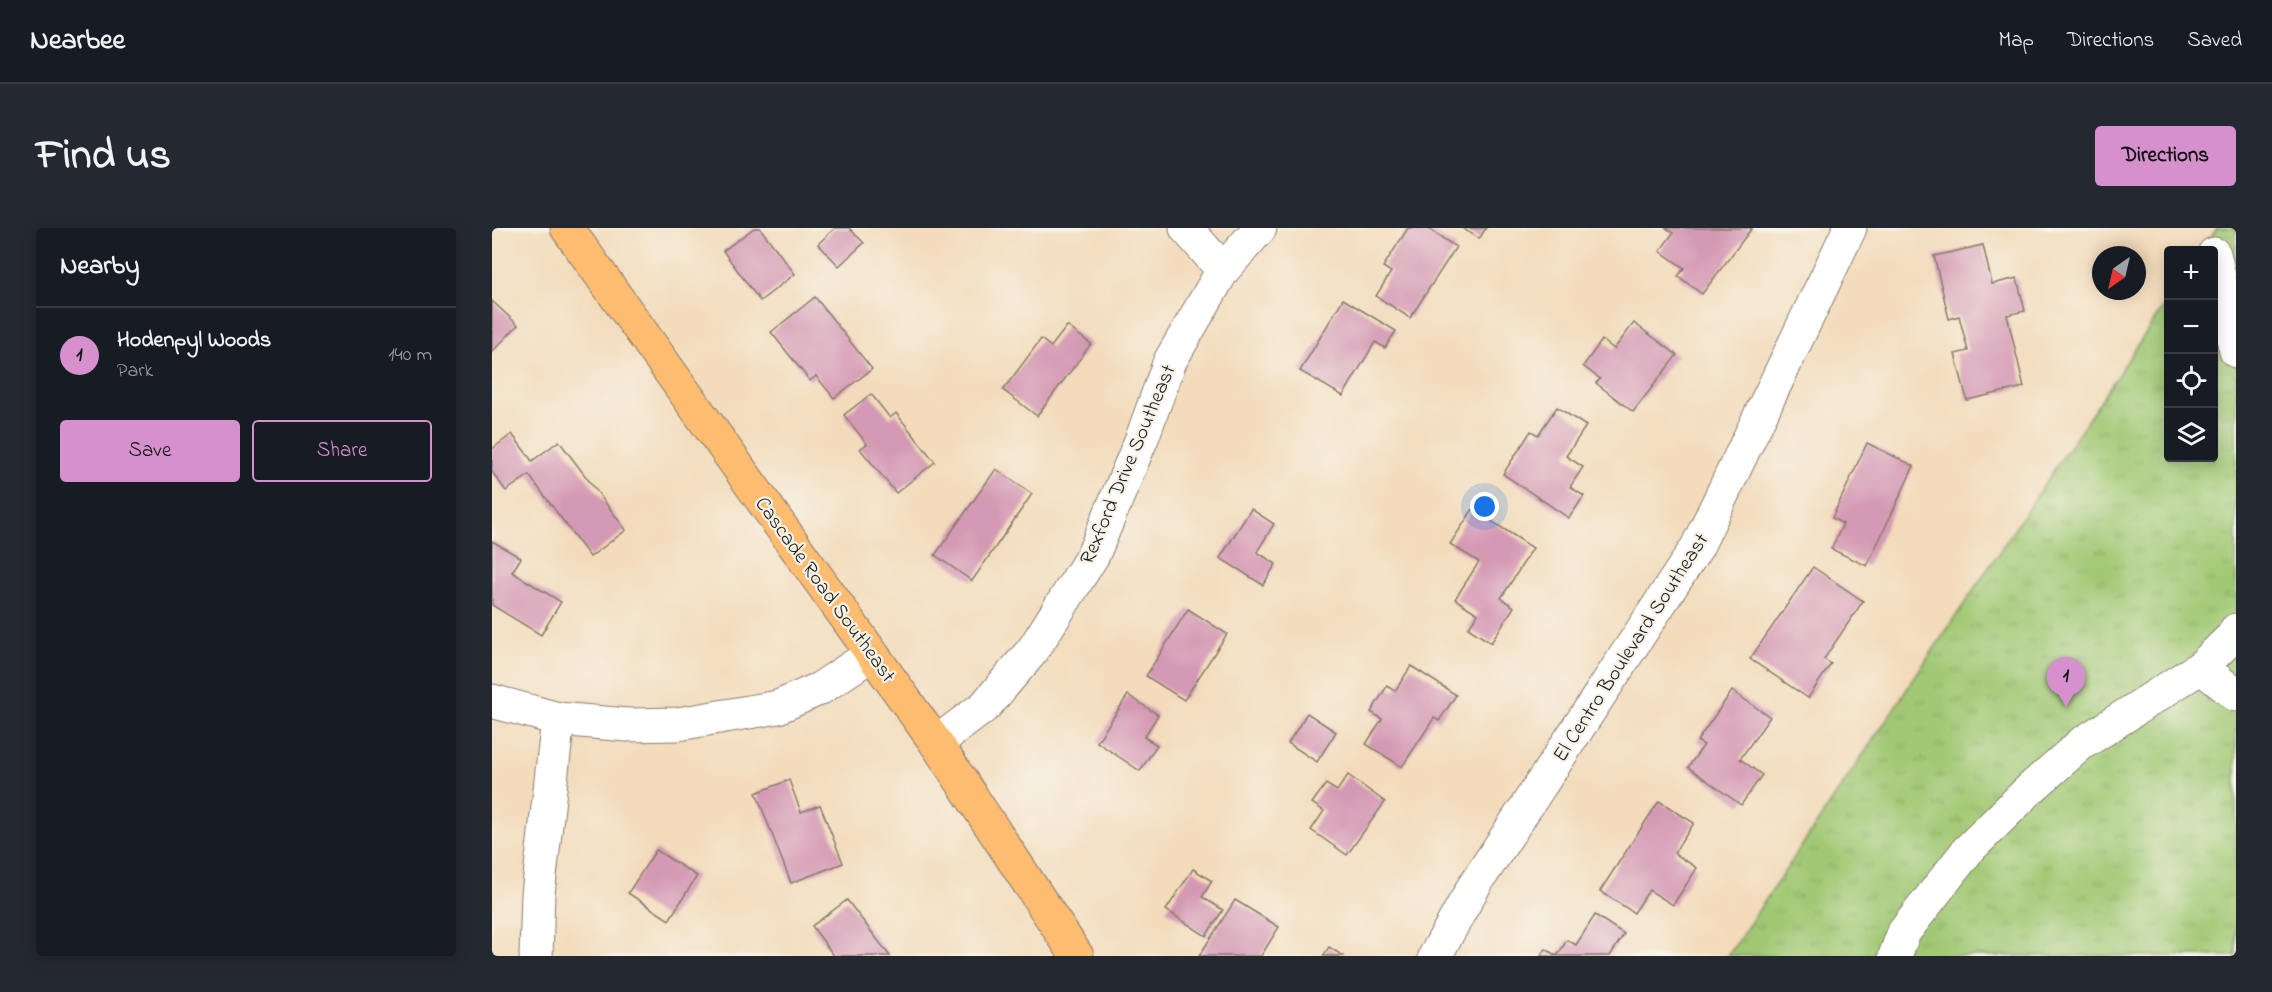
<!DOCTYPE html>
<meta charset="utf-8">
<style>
:root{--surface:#171b24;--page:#242831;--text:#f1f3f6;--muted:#9ea1a6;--line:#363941;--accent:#d690ce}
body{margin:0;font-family:"Indie Flower",sans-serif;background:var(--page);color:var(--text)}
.controls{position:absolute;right:18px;top:18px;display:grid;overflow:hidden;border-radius:6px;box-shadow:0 3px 15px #0003}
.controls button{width:54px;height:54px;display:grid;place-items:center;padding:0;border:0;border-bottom:2px solid var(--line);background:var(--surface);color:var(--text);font:30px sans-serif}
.compass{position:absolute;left:1600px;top:18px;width:54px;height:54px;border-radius:50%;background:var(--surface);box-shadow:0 3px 15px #0003;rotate:214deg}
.you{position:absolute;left:993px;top:279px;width:21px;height:21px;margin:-15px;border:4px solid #fff;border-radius:50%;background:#1a73e8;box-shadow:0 0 0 9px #1a73e833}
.badge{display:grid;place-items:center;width:39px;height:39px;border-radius:50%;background:var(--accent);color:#111;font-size:20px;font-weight:700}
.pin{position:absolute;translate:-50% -50px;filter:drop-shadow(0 2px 3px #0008)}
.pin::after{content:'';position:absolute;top:32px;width:21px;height:18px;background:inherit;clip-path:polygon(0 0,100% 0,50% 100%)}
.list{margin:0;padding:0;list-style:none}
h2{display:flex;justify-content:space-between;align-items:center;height:78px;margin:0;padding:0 24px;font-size:26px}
h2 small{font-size:20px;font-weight:400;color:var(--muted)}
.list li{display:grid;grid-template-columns:39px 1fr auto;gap:18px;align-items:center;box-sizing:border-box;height:96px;padding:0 24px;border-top:2px solid var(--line)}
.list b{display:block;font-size:22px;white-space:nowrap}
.list p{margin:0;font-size:20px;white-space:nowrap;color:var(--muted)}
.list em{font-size:20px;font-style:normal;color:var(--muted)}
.actions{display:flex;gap:12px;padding:18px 24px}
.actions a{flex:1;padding:14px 0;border:2px solid var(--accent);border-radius:6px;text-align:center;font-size:21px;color:var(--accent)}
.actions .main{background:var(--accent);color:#111}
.icon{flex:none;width:33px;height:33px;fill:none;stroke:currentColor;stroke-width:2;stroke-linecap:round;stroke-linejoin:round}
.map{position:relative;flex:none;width:1744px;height:728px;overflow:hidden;border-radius:6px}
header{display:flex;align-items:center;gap:36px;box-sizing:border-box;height:84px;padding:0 30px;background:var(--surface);border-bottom:2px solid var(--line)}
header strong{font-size:28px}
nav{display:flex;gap:33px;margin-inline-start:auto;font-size:21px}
.intro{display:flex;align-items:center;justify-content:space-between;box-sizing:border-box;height:144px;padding:0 36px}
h1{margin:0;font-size:42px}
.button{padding:15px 27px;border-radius:6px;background:var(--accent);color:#111;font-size:21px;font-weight:700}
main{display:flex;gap:36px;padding:0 36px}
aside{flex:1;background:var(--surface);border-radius:6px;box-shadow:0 3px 15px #0003}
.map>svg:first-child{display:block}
.park{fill:url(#park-tufts);stroke:#5e7248;stroke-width:1.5}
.building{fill:#d499b4}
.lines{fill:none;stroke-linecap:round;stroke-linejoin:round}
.minor-casing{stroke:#887c6c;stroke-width:35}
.major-casing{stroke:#887c6c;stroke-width:35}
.minor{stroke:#fff;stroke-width:33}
.major{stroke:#fdbc70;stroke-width:33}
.labels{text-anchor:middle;stroke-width:4.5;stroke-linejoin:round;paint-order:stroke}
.street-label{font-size:21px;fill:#1c1c1c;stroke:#f7f3e8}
</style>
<header>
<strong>Nearbee</strong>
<nav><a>Map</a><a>Directions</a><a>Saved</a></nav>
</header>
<div class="intro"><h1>Find us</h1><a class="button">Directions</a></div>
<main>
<aside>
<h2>Nearby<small></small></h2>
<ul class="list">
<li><span class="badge">1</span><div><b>Hodenpyl Woods</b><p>Park</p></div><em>140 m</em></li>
</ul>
<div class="actions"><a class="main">Save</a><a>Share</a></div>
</aside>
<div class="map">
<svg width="1744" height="728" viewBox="0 0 1744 728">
<defs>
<pattern id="park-tufts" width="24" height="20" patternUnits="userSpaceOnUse" patternTransform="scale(1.5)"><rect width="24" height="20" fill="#a1c975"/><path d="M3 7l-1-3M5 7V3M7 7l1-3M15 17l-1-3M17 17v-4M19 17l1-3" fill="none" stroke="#8aac65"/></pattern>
</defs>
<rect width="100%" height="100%" fill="#f7f3e8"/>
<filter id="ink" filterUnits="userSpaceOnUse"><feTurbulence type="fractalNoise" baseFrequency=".0167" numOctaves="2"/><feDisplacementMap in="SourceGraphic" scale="12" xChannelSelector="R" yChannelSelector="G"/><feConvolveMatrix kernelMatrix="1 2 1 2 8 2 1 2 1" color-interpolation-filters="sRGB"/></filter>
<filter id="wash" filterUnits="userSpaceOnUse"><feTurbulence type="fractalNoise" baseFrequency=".008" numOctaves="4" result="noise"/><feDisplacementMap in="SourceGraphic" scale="24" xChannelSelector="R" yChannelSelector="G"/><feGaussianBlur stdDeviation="1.35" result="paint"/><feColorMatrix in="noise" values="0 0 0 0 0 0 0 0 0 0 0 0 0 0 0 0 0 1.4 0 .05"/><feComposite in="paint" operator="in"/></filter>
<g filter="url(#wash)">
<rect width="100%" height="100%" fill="#f3dbbb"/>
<polygon class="park" points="1725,0 1744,0 1744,728 1236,728 1676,72 1676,230 1722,230 1722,22 1710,22"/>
<g id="blocks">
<g class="building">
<polygon points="262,0 268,0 303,46 268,73 231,23"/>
<polygon points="343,0 357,0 372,15 347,38 326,16"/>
<polygon points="916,0 935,0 964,19 918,90 884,68 899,44 891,39"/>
<polygon points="970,0 994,0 987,11"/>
<polygon points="1174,0 1260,0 1210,66 1186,48 1192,40 1168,23 1181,5"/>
<polygon points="1491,17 1500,56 1525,50 1533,83 1515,87 1532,159 1475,172 1463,126 1476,123 1467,88 1457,91 1442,28"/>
<polygon points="323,69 380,141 342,170 324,148 318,153 279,104"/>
<polygon points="851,71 904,103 893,120 883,114 851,168 808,143"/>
<polygon points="0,73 26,97 0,124"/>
<polygon points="1142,95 1185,127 1141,184 1104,155 1108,151 1091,138 1110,112 1122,121"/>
<polygon points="575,98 599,116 545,188 511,162 549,111 559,119"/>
<polygon points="379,166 398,190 404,185 443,234 404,265 368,221 375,216 352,187"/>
<polygon points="1065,179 1094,198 1074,228 1091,239 1078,259 1092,268 1077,290 1011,246 1039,203 1046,207"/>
<polygon points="20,206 40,233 67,213 134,302 98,329 37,247 14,263 0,244 0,221"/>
<polygon points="1375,215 1422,238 1375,338 1339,321 1351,296 1340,290"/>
<polygon points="504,241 540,266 480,353 443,327"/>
<polygon points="759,281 782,296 765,324 784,336 771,357 728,330"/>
<polygon points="981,281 1041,320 1009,370 1022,379 999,415 976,400 986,386 963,371 987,334 958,316"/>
<polygon points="0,313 29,330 20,344 69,374 49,407 0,377"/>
<polygon points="1321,339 1371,373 1332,431 1339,436 1316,470 1258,431"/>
<polygon points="696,381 735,406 692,472 654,448"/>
<polygon points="919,438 964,467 947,493 942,490 910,539 874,516 890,491 879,484 895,458 903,463"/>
<polygon points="1240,463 1278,489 1248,531 1270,547 1249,577 1196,539 1212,517 1205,513"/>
<polygon points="636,467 666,487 652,509 665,517 648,543 605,514"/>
<polygon points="815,485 844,504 825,534 796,515"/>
<polygon points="856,547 893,574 855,627 819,602 832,583 820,575 834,556 845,563"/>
<polygon points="297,552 309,584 328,577 351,635 299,655 264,565"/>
<polygon points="1167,573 1202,595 1182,625 1205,640 1181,677 1157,662 1142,685 1108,663"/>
<polygon points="164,622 205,648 177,692 136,665"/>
<polygon points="701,641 720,653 710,669 731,682 714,708 674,682"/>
<polygon points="355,672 398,728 342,728 320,698"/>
<polygon points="743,672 787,699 769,728 707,728"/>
<polygon points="1103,687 1132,706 1118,728 1049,728 1054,721 1065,728 1075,712 1084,717"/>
<polygon points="837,719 851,728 831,728"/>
</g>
</g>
</g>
<g filter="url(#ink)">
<use href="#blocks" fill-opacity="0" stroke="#887c6c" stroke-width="1.5"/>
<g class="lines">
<defs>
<g id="minor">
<polyline points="694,0 731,42"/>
<polyline points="1722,26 1744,123"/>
<polyline points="1709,439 1744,467"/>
<polyline points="0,473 66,491 135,497 186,496 286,479 329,460 380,426"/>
<polyline points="444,515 493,478 541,422 601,327 650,210 678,133 731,42 768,0"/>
<polyline points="44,728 46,666 66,491"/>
<polyline points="943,728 982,658 1205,319 1358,0"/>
<polyline points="1403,728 1412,704 1476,622 1537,562 1589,516 1709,439 1741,408 1744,402"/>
</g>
<polyline id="major" points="75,0 444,515 585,728"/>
</defs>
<use href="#minor" class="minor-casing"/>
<use href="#major" class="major-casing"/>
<use href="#minor" class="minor"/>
<use href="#major" class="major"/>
</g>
</g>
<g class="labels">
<g class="street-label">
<text transform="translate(635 236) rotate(-67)" y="7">Rexford Drive Southeast</text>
<text transform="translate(334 361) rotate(54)" y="7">Cascade Road Southeast</text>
<text transform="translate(1138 419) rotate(-57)" y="7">El Centro Boulevard Southeast</text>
</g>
</g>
</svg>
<div class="controls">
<button>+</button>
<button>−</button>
<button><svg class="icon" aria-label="locate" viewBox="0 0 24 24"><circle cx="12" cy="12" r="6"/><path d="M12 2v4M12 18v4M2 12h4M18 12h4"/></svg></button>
<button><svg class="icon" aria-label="layers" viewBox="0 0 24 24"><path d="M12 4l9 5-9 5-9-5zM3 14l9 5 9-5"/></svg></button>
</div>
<svg class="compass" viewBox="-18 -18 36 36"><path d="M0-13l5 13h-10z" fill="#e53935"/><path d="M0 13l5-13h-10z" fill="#9ea1a6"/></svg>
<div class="you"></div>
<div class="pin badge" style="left:1574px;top:479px">1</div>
</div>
</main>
